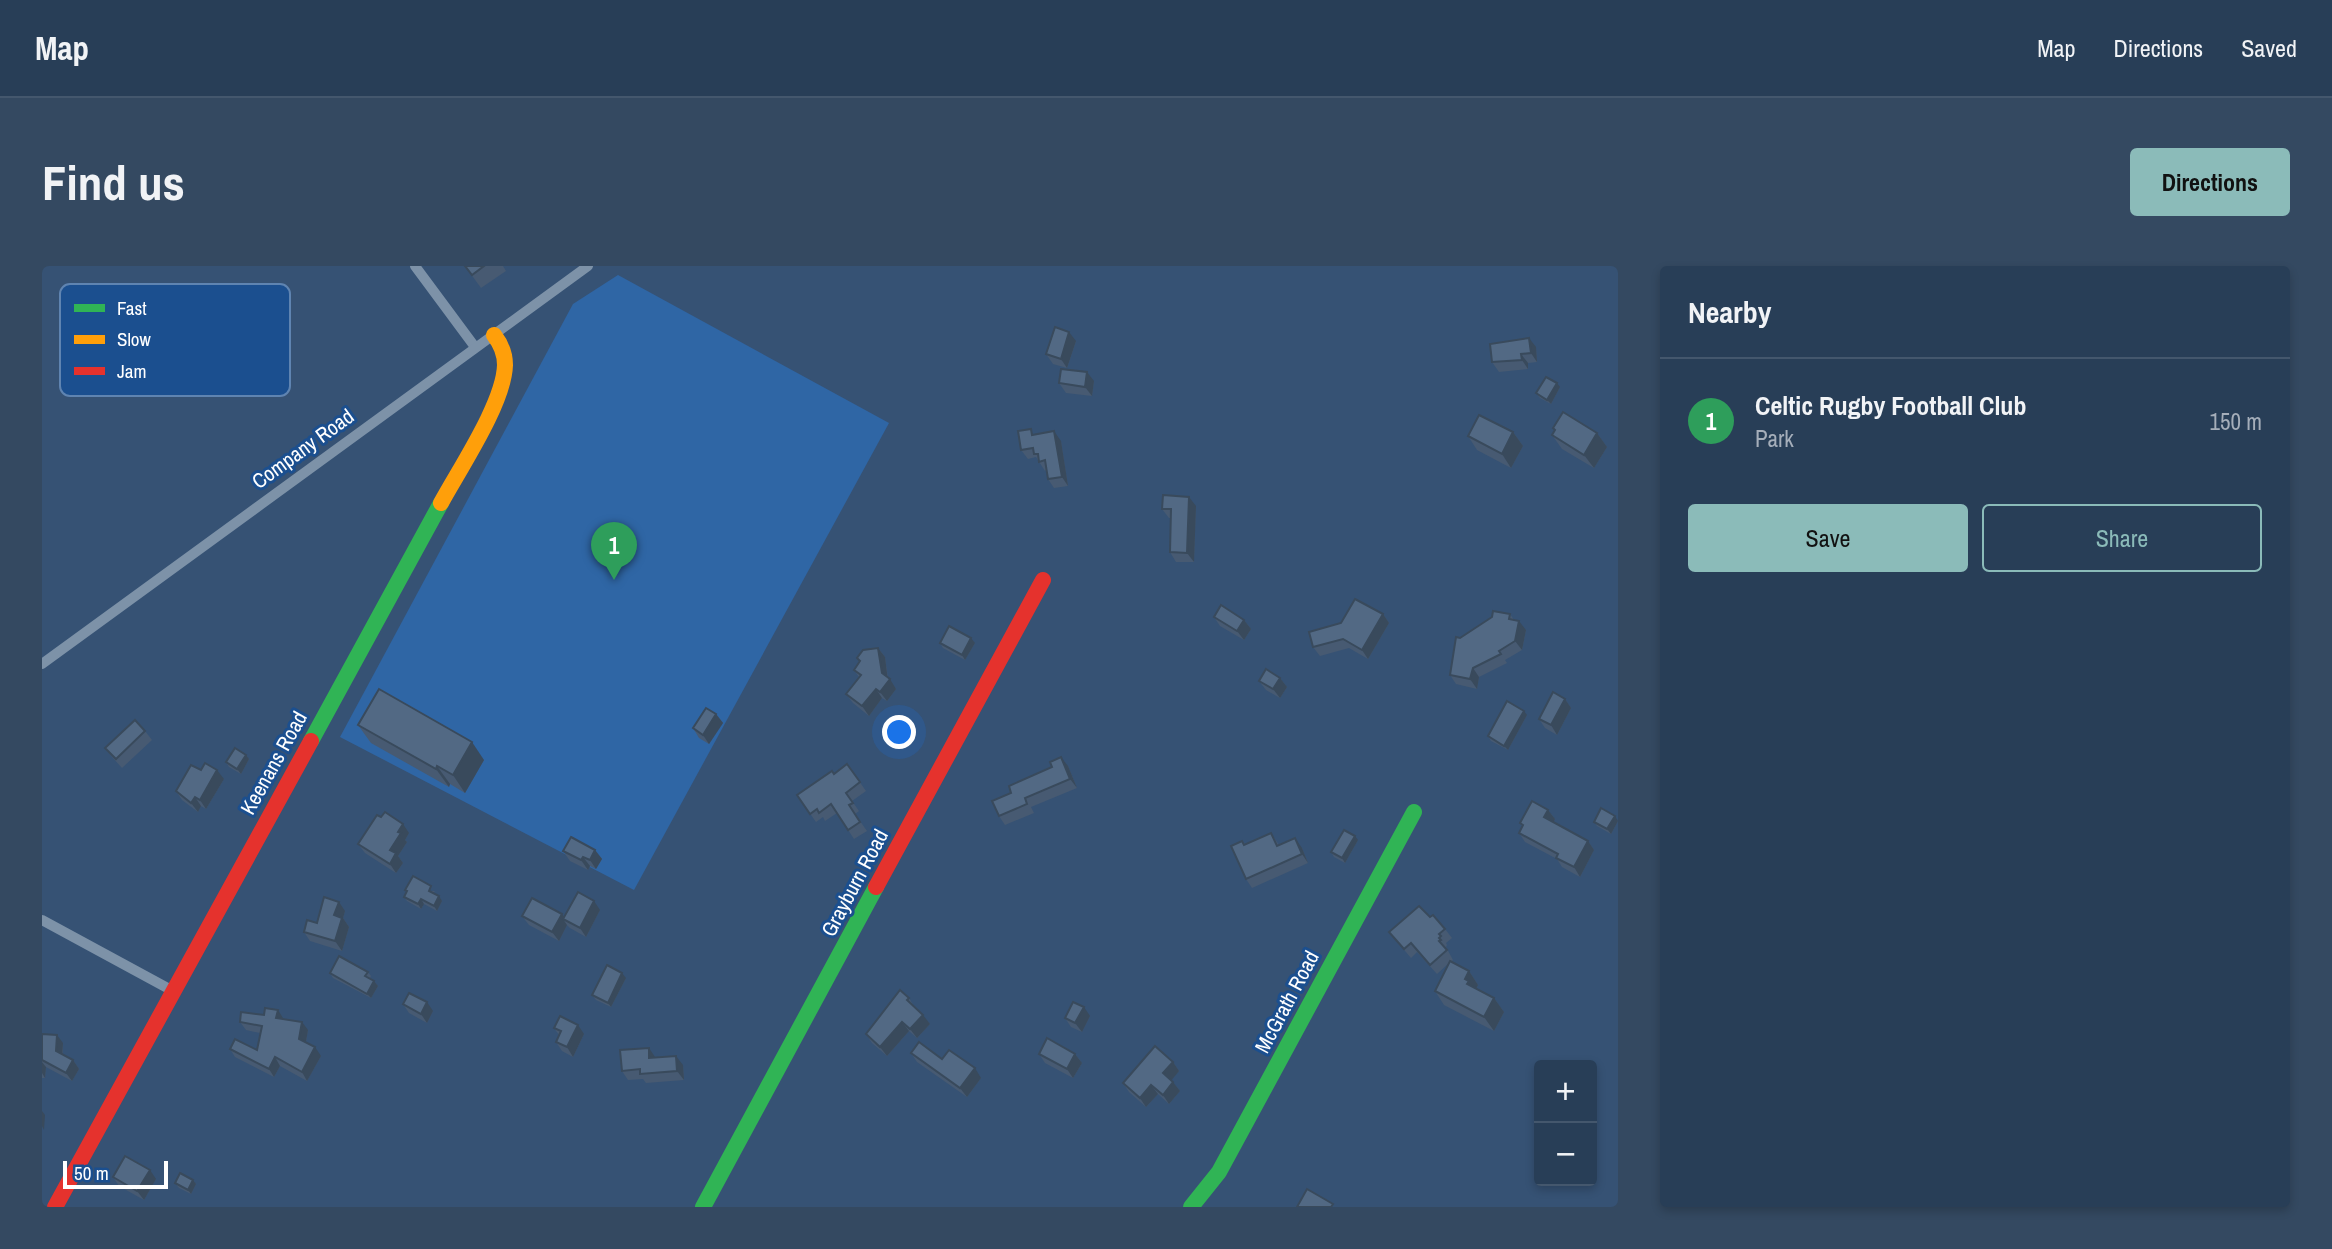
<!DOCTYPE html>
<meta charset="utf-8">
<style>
:root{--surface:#283e57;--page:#344961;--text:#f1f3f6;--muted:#a5aeba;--line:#44576d;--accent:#8bbbb9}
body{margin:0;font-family:"Archivo Narrow",sans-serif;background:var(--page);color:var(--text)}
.controls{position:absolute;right:21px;bottom:21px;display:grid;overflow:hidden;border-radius:7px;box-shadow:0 4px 10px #0003}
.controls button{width:63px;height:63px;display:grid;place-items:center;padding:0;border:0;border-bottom:2px solid var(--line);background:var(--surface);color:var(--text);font:35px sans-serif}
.scale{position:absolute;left:21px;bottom:18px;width:105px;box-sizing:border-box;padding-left:7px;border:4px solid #fff;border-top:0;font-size:19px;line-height:24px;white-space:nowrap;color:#fff;-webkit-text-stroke:5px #1b4f8f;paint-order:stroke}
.you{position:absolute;left:858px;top:467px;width:24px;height:24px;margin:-18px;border:5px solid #fff;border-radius:50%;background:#1a73e8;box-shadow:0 0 0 10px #1a73e833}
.badge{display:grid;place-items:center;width:46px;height:46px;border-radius:50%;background:var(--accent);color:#fff;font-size:23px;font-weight:700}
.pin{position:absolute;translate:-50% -58px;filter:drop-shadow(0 2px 4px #0008)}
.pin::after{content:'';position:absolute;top:37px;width:24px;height:21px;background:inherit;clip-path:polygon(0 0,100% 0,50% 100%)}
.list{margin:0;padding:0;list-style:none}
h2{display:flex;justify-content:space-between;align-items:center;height:91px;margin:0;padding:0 28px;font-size:30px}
h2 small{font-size:23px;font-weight:400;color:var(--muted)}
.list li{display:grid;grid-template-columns:46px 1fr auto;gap:21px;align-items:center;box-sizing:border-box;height:126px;padding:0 28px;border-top:2px solid var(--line)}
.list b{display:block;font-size:26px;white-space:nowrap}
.list p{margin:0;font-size:23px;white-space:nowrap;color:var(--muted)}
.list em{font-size:23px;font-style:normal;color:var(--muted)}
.actions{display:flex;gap:14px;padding:21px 28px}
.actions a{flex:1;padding:16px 0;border:2px solid var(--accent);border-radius:7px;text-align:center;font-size:24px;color:var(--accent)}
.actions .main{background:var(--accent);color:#111}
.map{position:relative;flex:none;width:1576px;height:941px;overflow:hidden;border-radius:7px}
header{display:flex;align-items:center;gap:42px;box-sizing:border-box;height:98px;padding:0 35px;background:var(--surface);border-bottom:2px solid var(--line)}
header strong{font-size:33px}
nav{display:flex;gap:38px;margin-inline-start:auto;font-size:24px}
.intro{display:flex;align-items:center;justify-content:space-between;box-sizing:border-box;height:168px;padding:0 42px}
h1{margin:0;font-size:49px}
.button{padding:18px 32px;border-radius:7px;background:var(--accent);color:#111;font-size:24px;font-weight:700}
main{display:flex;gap:42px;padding:0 42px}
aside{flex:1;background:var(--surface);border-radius:7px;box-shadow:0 4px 10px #0003}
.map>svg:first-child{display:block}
.green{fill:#2f66a5}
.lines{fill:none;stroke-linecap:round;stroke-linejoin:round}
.street{stroke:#7d92a8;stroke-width:10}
.fast{stroke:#30b455;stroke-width:16}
.slow{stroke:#ff9f0a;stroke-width:16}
.jam{stroke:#e5322d;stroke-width:16}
.wall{fill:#475a72}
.shaded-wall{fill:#394a5c}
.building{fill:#526984;stroke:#394a5c;stroke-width:2}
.labels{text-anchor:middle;stroke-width:6;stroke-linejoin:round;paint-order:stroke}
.street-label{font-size:21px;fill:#fff;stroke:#1b4f8f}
.key{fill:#1b4f8f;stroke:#5f84b1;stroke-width:2}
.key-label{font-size:19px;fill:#fff}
</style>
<header>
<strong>Map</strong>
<nav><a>Map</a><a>Directions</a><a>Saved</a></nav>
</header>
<div class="intro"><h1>Find us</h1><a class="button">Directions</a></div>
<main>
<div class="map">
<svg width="1576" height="941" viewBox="0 0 1576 941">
<rect width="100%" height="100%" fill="#365274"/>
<polygon class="green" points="576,9 847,157 592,624 298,471 531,38"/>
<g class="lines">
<g class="street">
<polyline points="373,0 433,81"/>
<polyline points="0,398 546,0"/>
<polyline points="0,654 131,725"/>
</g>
<g class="fast">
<polyline points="269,475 399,237"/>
<polyline points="661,941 834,621"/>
<polyline points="1149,941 1177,906 1372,546"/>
</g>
<path class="slow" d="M399,237C418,202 462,137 463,99C463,87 459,78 452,69"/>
<g class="jam">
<polyline points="834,621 1001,314"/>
<polyline points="13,941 269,475"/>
</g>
</g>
<g class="wall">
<polygon points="423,0 461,0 464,5 439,22"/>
<polygon points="1034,75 1025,102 1011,98 1004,88"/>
<polygon points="1494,81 1495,96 1486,97 1486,103 1457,106 1450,96"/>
<polygon points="1052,115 1050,130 1024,127 1017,117"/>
<polygon points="1518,121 1509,138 1498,132 1494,127"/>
<polygon points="1511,162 1555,167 1565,181 1552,202 1520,183 1510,169 1513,165"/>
<polygon points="1471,166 1481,180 1469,202 1435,184 1426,170"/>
<polygon points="993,169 1019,175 1026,220 1012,222 1006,213 1004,204 1003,205 994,191 986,193 979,184"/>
<polygon points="1154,240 1152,296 1134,296 1128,286 1129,252 1127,252 1120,243"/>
<polygon points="1341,348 1347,357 1326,393 1307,382 1278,390 1271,381"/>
<polygon points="1468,348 1472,354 1484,364 1480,384 1463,394 1465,397 1437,411 1435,423 1414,418 1408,409 1418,372"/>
<polygon points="1172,351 1202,354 1209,363 1202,374 1178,360"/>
<polygon points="898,377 933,377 923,394 901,382"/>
<polygon points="836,382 843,391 846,412 854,423 845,435 840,432 827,450 811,437 804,428 817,411 812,404 818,396 815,392"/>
<polygon points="1238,412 1245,421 1238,432 1224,424 1217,415"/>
<polygon points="1523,433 1529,442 1515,469 1503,462 1497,453"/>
<polygon points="674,448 681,457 667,478 657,472 651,462"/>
<polygon points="1485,449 1466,484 1449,475 1446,470"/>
<polygon points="316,459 442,494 423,527 408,518 407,521 329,477"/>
<polygon points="103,465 110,474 80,502 70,491 63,482"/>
<polygon points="204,489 207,493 199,508 187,501 184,496"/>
<polygon points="805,498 824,525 810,535 817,545 813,548 825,565 812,573 795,547 783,555 781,551 774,556 755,529 792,508"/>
<polygon points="1026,500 1035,522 989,541 992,547 963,559 957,550 969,527 1010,501"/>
<polygon points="159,504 182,513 164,543 159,540 156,546 140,534 134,525"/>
<polygon points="1506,544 1513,553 1511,556 1546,575 1552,584 1538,611 1520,601 1515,593 1483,576 1477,567 1481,561 1478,557"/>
<polygon points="1576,555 1569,568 1555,560 1552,556"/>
<polygon points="367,567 363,574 365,576 356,590 361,597 354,607 323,587 316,578"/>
<polygon points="1229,567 1237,579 1260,582 1266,597 1210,622 1204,613 1200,575 1203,578"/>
<polygon points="1316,574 1303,597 1292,591 1289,586"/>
<polygon points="553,584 560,593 554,603 548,600 546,604 528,595 521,585"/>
<polygon points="363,624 393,625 391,627 400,635 395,645 382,638 379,643 365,635 362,631 364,626"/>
<polygon points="558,644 544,671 528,662 525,659 517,675 487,659 480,650 520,648 522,651"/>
<polygon points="303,645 301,652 307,661 300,685 268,675 262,666 275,657"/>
<polygon points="1388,651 1403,663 1410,672 1404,677 1405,679 1404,681 1411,694 1409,696 1427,705 1436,719 1434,723 1452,732 1462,746 1452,765 1402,739 1393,725 1407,697 1395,708 1375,686 1369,692 1347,666"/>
<polygon points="326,706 329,710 328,712 332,715 336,720 329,732 291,712 288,707"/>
<polygon points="584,712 569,741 554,734 550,729"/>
<polygon points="867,732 873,742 888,758 875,772 867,765 845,790 830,777 824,768"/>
<polygon points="361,738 391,745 385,757 367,747"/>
<polygon points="1048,750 1040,766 1029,761 1023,752"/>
<polygon points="241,753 266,764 264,776 279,790 265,815 238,800 232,811 193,791 188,783 215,784 218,767 204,764 198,756"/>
<polygon points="512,762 542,768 531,791 520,785 514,776 517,769"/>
<polygon points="0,768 21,777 21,789 31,794 37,803 30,815 4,801 3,812 0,812"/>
<polygon points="869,787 900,793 939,812 925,831 875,796"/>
<polygon points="997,788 1033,788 1040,797 1031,812 1003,797"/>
<polygon points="613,792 641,799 642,814 604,817 601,813 586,814 580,805"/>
<polygon points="1131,796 1137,805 1129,814 1138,825 1127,838 1116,828 1104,841 1087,826 1081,817"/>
<polygon points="71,911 114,913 102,934 77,920"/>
<polygon points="151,914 154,918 149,928 137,922 133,917"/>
</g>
<g class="shaded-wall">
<polygon points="1027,66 1034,75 1025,102 1019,93"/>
<polygon points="1487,72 1494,81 1495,96 1489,87"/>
<polygon points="1479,88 1486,97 1486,103 1480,94"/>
<polygon points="1045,106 1052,115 1050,130 1043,121"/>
<polygon points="1515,117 1518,121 1509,138 1505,134"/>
<polygon points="1012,165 1019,175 1026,220 1020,211"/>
<polygon points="1471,166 1481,180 1469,202 1460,188"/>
<polygon points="1555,167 1565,181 1552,202 1542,189"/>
<polygon points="1147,231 1154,240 1152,296 1145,287"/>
<polygon points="1341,348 1347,357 1326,393 1320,384"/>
<polygon points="1202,354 1209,363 1202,374 1195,365"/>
<polygon points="1477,355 1484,364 1480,384 1473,375"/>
<polygon points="929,372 933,377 923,394 920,389"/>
<polygon points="836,382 843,391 846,415 848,413 854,423 845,435 838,426 840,407"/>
<polygon points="1431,402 1437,411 1435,423 1428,413"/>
<polygon points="1238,412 1245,421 1238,432 1231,423"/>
<polygon points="834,423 840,432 827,450 820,440"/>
<polygon points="1523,433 1529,442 1515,469 1509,459"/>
<polygon points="1482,445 1485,449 1466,484 1462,480"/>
<polygon points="674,448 681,457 667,478 661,469"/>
<polygon points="430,476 442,494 423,527 411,509"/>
<polygon points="204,489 207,493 199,508 195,503"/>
<polygon points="1019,491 1026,500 1035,522 1028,513"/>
<polygon points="395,500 408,518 407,521 394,503"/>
<polygon points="175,504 182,513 164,543 158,534"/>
<polygon points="153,531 159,540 156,546 149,537"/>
<polygon points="1506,544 1513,553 1509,561 1502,551"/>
<polygon points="1573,550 1576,555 1569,568 1565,563"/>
<polygon points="361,558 367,567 363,574 365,576 356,590 361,597 354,607 348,598 348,584 356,566"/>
<polygon points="1313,570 1316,574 1303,597 1300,592"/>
<polygon points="1253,572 1260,582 1266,597 1260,588"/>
<polygon points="1546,575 1552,584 1538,611 1532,601"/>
<polygon points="553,584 560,593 554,603 548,594"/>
<polygon points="541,591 548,600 546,604 539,594"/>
<polygon points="397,630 400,635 395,645 392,640"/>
<polygon points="379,633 382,638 379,643 376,638"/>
<polygon points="552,635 558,644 544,671 538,662"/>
<polygon points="297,636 303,645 301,652 307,661 300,685 293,675 292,649"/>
<polygon points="520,648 525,655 521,653 525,659 517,675 510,666"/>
<polygon points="1427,705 1436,719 1433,725 1435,732 1423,713"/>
<polygon points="580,707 584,712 569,741 566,737"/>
<polygon points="332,715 336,720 329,732 325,728"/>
<polygon points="1452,732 1462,746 1452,765 1442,751"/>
<polygon points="385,736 391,745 385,757 379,748"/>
<polygon points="1042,741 1048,750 1040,766 1033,757"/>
<polygon points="236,744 241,752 234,752"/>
<polygon points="881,749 888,758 875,772 868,763"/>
<polygon points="260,756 266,764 263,781 257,773"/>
<polygon points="860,756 867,765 845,790 838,781"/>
<polygon points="536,759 542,768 531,791 525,781"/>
<polygon points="15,769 21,777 20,794 14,785"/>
<polygon points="273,781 279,790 265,815 260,806"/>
<polygon points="607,782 613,791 607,792"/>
<polygon points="1033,788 1040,797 1031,812 1025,803"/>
<polygon points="634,790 641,799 642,814 635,805"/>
<polygon points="233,791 238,800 232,811 227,803"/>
<polygon points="31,794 37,803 30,815 24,807"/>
<polygon points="0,796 4,801 3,812 0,807"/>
<polygon points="1131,796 1137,805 1128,816 1121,807"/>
<polygon points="933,802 939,812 925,831 918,822"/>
<polygon points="1131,816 1138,825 1127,838 1121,829"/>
<polygon points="1109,819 1116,828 1104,841 1098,832"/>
<polygon points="0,845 3,849 2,864 0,860"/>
<polygon points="108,904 114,913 102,934 95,925"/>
<polygon points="151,914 154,918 149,928 146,924"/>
</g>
<g class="building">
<polygon points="423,0 442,0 430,9"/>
<polygon points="1013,61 1027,66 1019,93 1004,88"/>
<polygon points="1487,72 1489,87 1479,88 1480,94 1450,96 1448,78"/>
<polygon points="1019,103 1045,106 1043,121 1017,117"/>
<polygon points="1504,111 1515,117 1505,134 1494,127"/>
<polygon points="1521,146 1555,167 1542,189 1510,169 1513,164 1511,162"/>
<polygon points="1437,149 1471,166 1460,188 1426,170"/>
<polygon points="989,163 990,169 1012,165 1020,211 1006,213 1003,194 997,196 996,188 992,188 991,182 979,184 976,165"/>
<polygon points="1121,229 1147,231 1145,287 1128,286 1129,243 1120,243"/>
<polygon points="1313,333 1341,348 1320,384 1301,373 1271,381 1267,366 1299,357"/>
<polygon points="1179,339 1202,354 1195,365 1172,351"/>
<polygon points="1451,345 1468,348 1467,353 1477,355 1473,375 1457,385 1459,388 1431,402 1428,413 1408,409 1414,371 1418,372 1450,351"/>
<polygon points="907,360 929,372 920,389 898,377"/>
<polygon points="836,382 840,407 848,413 838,426 834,423 820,440 804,428 819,409 812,404 818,395 815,392 821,384"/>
<polygon points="1224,403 1238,412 1231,423 1217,415"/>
<polygon points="337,423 430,476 411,509 395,500 394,503 316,459"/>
<polygon points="1511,426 1523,433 1509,459 1497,453"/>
<polygon points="1465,435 1482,445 1462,480 1446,470"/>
<polygon points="664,442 674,448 661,469 651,462"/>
<polygon points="93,454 103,465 74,493 63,482"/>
<polygon points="193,482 204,489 195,503 184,496"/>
<polygon points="1019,491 1028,513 983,532 985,538 957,550 950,535 969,527 967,520 1010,501 1008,496"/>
<polygon points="163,497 175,504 158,534 153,531 149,537 134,525 149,499 159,504"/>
<polygon points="805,498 818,516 804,527 811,537 807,539 818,556 806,564 789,538 777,547 775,543 768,548 755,529 790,505 792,508"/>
<polygon points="1490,535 1506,544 1502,551 1546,575 1532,601 1514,592 1516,588 1477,567 1481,559 1478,557"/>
<polygon points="1559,542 1573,550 1565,563 1552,556"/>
<polygon points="343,546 361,558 356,566 359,567 348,584 354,587 348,598 316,578 335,549 339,551"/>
<polygon points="1302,564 1313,570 1300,592 1289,586"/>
<polygon points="1229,567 1235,580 1253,572 1260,588 1204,613 1189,580 1200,575 1202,579"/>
<polygon points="529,571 553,584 548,594 541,591 539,594 521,585"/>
<polygon points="371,610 389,620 387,625 397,630 392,640 379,633 376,638 362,631 365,625 363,624"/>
<polygon points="536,626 552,635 538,662 521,653"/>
<polygon points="282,631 297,636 292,649 300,652 293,675 262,666 265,654 275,657"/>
<polygon points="490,632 520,648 510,666 480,650"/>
<polygon points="1377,640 1388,651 1391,649 1403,663 1397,668 1399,670 1397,672 1399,674 1397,675 1405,684 1388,699 1369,677 1362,683 1347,666"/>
<polygon points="297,690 326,706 323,710 332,715 325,728 288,707"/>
<polygon points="1408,695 1427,705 1423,713 1427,715 1425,718 1452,732 1442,751 1393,725"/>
<polygon points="565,699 580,707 566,737 550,729"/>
<polygon points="858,724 867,732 865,734 881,749 868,763 860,756 838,781 824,768"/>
<polygon points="367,727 385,736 379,748 361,738"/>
<polygon points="1031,736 1042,741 1033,757 1023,752"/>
<polygon points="223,742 236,744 234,752 260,756 257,773 273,781 260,806 233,791 227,803 188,783 193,773 215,784 220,760 198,756 199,746 222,749"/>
<polygon points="518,750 536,759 525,781 514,776 519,765 512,762"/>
<polygon points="0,768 15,769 14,785 31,794 24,807 0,794"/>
<polygon points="1005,772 1033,788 1025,803 997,788"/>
<polygon points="877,776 900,793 907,784 933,802 918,822 869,787"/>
<polygon points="1113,780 1131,796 1121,807 1131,816 1121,829 1109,819 1098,832 1081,817"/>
<polygon points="607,782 607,792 634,790 635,805 598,808 598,803 580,805 578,784"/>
<polygon points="83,890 108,904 95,925 71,911"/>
<polygon points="138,907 151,914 146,924 133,917"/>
<polygon points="1265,923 1291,938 1289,941 1255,941"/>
</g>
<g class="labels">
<g class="street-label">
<text transform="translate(261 183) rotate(-36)" y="7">Company Road</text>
<text transform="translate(232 497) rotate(-61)" y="7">Keenans Road</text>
<text transform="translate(813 617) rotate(-62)" y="7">Grayburn Road</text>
<text transform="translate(1245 736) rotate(-62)" y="7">McGrath Road</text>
</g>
</g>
<rect x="18" y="18" width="230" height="112" rx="10" class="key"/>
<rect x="32" y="38" width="31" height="8" fill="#30b455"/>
<rect x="32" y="69" width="31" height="9" fill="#ff9f0a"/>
<rect x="32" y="101" width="31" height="8" fill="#e5322d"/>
<g class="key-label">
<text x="75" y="49">Fast</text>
<text x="75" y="80">Slow</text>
<text x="75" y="112">Jam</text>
</g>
</svg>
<div class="controls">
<button>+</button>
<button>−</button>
</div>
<div class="scale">50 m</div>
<div class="you"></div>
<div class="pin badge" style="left:572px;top:314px;background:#2e9e5b">1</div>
</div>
<aside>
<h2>Nearby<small></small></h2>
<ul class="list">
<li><span class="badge" style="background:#2e9e5b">1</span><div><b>Celtic Rugby Football Club</b><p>Park</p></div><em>150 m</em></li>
</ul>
<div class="actions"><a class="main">Save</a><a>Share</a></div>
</aside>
</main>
